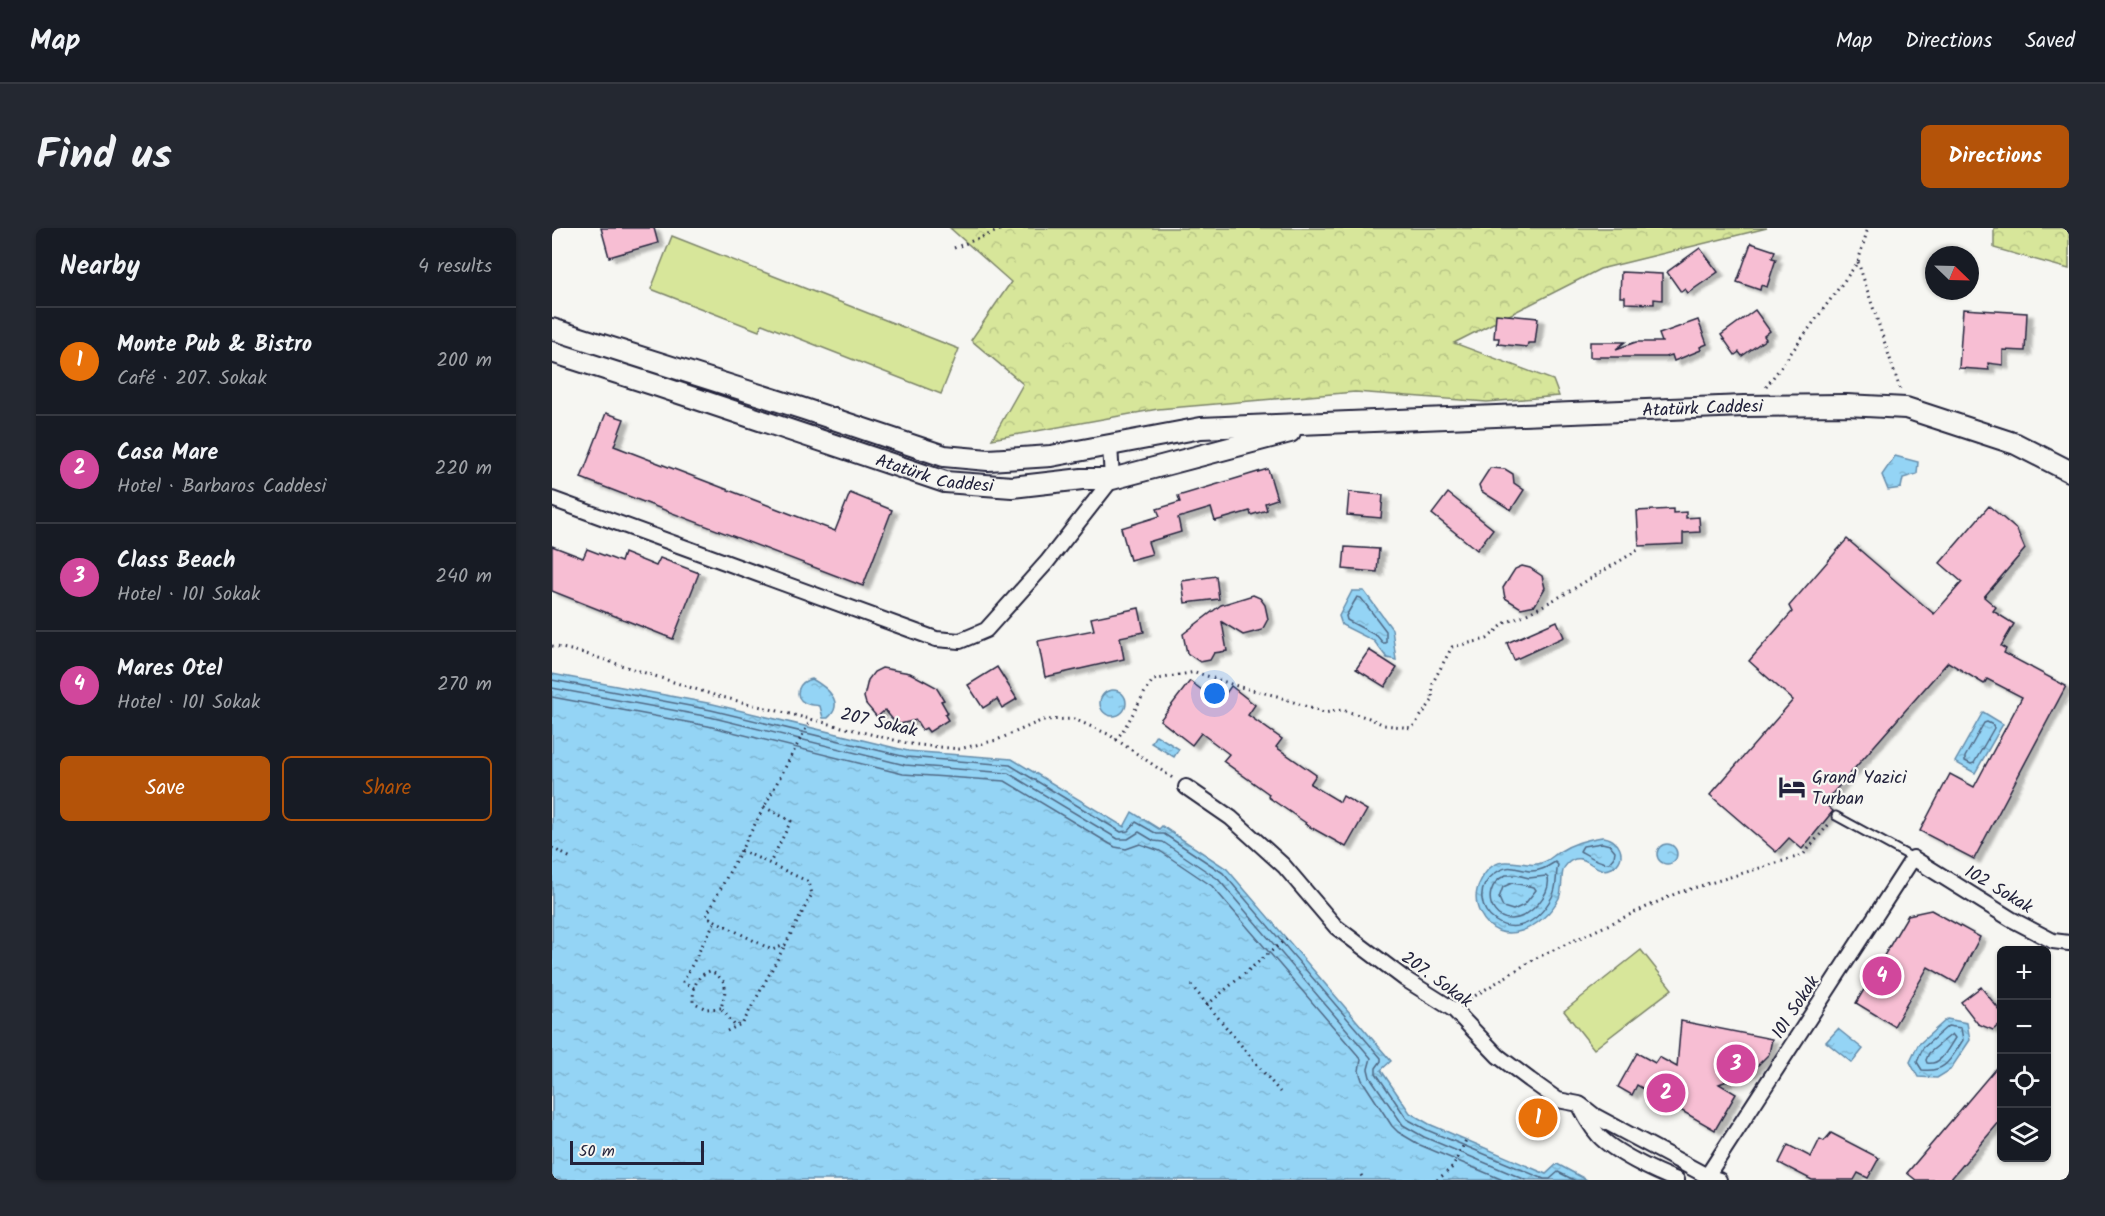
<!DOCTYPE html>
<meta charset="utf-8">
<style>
:root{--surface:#171b24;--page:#242831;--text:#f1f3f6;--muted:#9ea1a6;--line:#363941;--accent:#b45309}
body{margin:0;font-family:Kalam,sans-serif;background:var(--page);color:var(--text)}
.controls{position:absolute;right:18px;bottom:18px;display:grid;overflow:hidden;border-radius:9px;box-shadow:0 2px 4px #0004}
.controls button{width:54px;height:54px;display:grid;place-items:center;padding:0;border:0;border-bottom:2px solid var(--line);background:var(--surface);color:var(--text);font:30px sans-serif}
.compass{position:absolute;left:1373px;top:18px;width:54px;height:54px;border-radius:50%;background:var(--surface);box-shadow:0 2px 4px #0004;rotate:113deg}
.scale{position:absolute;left:18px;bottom:15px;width:134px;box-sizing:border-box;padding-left:6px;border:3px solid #22223b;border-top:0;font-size:16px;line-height:21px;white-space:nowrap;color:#22223b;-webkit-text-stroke:4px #f6f6f2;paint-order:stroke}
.you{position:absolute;left:663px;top:466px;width:21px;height:21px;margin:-15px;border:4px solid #fff;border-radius:50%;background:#1a73e8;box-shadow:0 0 0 9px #1a73e833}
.badge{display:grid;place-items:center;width:39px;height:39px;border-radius:50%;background:var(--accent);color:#fff;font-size:20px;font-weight:700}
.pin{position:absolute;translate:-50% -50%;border:3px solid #fff;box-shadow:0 2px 6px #0006}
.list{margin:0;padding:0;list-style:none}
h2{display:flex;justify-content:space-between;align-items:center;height:78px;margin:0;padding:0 24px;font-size:26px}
h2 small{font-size:20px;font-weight:400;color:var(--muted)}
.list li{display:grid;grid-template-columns:39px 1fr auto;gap:18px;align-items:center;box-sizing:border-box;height:108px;padding:0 24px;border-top:2px solid var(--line)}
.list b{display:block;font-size:22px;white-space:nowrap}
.list p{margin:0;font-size:20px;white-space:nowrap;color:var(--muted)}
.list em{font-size:20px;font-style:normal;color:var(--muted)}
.actions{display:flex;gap:12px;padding:18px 24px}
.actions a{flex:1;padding:14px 0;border:2px solid var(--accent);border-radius:9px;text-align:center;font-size:21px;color:var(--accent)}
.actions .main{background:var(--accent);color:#fff}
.icon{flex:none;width:33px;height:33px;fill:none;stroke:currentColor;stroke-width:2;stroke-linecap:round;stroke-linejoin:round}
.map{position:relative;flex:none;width:1517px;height:952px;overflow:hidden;border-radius:9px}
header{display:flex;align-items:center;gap:36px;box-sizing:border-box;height:84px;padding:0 30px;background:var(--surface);border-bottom:2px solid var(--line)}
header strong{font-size:28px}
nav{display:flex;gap:33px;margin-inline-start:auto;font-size:21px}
.intro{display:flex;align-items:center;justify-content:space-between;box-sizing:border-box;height:144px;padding:0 36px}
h1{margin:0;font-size:42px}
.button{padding:15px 27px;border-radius:9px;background:var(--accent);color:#fff;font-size:21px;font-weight:700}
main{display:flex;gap:36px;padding:0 36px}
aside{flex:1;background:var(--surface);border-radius:9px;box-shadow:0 2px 4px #0004}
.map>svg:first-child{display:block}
.green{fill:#d7e69a;stroke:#7c846a;stroke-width:1.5}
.forest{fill:url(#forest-crowns);stroke:#7c846a;stroke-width:1.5}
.water{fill:url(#water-ripples);stroke:#668dab;stroke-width:1.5}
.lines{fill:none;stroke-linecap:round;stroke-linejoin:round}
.shore{stroke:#506985;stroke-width:1.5}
.building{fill:#f7bed3;stroke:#22223b;stroke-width:1.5;filter:url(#shadow)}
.lane-casing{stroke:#22223b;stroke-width:11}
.street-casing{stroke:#22223b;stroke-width:18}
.secondary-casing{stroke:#22223b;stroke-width:24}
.path{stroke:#22223b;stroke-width:3;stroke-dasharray:1.5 4.5;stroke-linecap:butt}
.lane{stroke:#f6f6f2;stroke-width:7}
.street{stroke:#f6f6f2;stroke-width:14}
.secondary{stroke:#f6f6f2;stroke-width:20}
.labels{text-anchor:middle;stroke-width:4.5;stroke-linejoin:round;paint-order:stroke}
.street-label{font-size:18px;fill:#22223b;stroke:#f6f6f2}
.poi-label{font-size:18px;fill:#22223b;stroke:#f6f6f2;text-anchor:start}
</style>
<header>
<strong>Map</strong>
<nav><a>Map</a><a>Directions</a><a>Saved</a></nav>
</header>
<div class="intro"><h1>Find us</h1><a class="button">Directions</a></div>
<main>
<aside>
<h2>Nearby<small>4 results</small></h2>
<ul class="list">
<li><span class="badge" style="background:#e8710a">1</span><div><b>Monte Pub &amp; Bistro</b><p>Café · 207. Sokak</p></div><em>200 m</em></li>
<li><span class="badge" style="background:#d1479c">2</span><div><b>Casa Mare</b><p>Hotel · Barbaros Caddesi</p></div><em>220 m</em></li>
<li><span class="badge" style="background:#d1479c">3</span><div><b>Class Beach</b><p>Hotel · 101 Sokak</p></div><em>240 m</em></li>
<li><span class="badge" style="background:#d1479c">4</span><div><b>Mares Otel</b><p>Hotel · 101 Sokak</p></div><em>270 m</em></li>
</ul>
<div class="actions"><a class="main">Save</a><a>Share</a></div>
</aside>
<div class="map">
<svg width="1517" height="952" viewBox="0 0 1517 952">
<defs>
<pattern id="forest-crowns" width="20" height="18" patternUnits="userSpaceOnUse" patternTransform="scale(1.5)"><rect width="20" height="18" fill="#d7e69a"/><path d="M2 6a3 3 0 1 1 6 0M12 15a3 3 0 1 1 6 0" fill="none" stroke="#b8c586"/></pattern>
<pattern id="water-ripples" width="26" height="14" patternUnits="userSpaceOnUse" patternTransform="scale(1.5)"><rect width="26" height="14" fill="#94d4f5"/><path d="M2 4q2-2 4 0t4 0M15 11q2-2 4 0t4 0" fill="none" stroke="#7fb6d3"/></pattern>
<filter id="shadow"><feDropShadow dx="6" dy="4" stdDeviation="1.5" flood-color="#0004"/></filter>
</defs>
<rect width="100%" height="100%" fill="#f6f6f2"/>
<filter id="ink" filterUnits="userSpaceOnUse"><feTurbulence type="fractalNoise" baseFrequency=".0167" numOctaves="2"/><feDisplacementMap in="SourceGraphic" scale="12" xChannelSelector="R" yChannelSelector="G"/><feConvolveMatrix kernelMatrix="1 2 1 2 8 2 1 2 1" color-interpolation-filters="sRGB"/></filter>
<g filter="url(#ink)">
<g class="green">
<polygon points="120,8 407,121 389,166 210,96 207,103 99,61"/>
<polygon points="1089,722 1120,761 1042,821 1012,783"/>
</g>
<g class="forest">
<polygon points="398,0 1215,0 1048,41 902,115 1001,152 1007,168 935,174 803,164 606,181 440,211 471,156 419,112 459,54"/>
<polygon points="1442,0 1517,0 1517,41 1442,20"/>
</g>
<g class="water">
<polygon points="1343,228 1366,234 1365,246 1351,250 1349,260 1336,262 1330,247"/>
<polygon points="800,363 812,363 840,401 844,432 835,430 822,413 790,397 787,388"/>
<polygon points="0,446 161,476 356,523 460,531 572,599 580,584 607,601 610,598 675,641 839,833 829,842 858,885 877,896 994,946 1005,936 1035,952 0,952"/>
<path d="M260,451C274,459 294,474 276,490H271L268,478C262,476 259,478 253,475C240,468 247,453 260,451Z"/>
<circle cx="561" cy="475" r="13"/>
<polygon points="1431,484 1451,496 1423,545 1403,534"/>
<polygon points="604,507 627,521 622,529 599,515"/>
<path d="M1050,609C1066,609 1078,630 1060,640C1043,649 1032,619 1015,636C1007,643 1012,658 1007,670C992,699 948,724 928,685C923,675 923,664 928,654C945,617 972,644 992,634C997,632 1002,627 1007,624C1021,615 1033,612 1050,609Z"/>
<circle cx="1115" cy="626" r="10"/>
<polygon points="1395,791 1415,795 1418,812 1398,842 1385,850 1366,849 1358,834 1366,817"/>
<polygon points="1286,801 1311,821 1300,835 1274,814"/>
</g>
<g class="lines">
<g class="shore">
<polygon points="805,369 809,370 834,403 834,415 831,415 825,408 795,392 794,388"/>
<polyline points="0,452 159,482 354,529 458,537 569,604 576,603 584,594 605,606 612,606 671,645 829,830 829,833 824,840 824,845 855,891 875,902 992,951 998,951 1006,944 1022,952"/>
<polyline points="0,460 158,489 353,537 456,545 566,611 576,611 587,604 602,613 611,614 666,651 819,830 816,841 818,849 851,897 872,909 974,952"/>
<polyline points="0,469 156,498 351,546 453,553 563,619 574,621 588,616 608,623 660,658 809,831 807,843 810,852 840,898 846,904 868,917 951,952"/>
<polygon points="1435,494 1441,497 1442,500 1422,535 1419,536 1413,533 1413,529 1432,495"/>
<path d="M1050,615L1058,617L1063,623L1062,629L1057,635C1049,636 1035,627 1028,623L1031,618Z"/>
<path d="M1003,634L1006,637C1003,648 1006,658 1000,669C964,734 904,675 942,646C956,635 963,641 977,643C987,644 995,639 1003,634Z"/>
<path d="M954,647H965L977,650L994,648L996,650C998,660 992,669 986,676C948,717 919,663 954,647Z"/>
<polygon points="960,655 982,659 984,662 972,677 961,682 951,679 947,670 951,659"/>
<path d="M1396,798L1409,800L1411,812C1399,830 1394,845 1370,842L1365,834L1371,820Z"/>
<path d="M1400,806L1403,810C1396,820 1389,838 1375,835L1374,832L1377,825Z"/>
</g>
</g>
<g class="building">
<polygon points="49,0 102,0 106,15 57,29"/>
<polygon points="1199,15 1223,23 1220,30 1224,31 1215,59 1209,57 1208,62 1185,54"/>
<polygon points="1148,20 1166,44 1136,65 1133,61 1129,64 1115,44"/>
<polygon points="1069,44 1110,46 1110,72 1102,71 1102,76 1073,75 1073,69 1068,69"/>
<polygon points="1411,81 1475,85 1473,123 1451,122 1451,137 1436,135 1437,142 1407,140"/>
<polygon points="1203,82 1218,103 1212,108 1214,111 1190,128 1187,124 1183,127 1169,107"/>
<polygon points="944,86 986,90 983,115 976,115 975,119 946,116 947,110 942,110"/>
<polygon points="1146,92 1155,116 1148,119 1149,122 1122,133 1120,127 1113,129 1038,129 1038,114 1073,114 1064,121 1084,114 1110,114 1107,106"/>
<polygon points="54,185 72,191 62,218 283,303 298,265 340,282 311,358 29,250"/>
<polygon points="938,240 953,241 961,246 962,255 972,262 959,282 929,263 927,257"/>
<polygon points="716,241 725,271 713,275 715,282 699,287 698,283 663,293 659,280 626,290 629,304 596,314 600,326 578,332 569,300 608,288 605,281 628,274 626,268"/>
<polygon points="797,264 831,267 829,290 795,287"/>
<polygon points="896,265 941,301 925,322 880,286"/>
<polygon points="1437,278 1465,302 1473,321 1432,369 1444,379 1441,383 1462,396 1449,418 1454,421 1452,425 1514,458 1422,631 1368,603 1398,546 1422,559 1470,469 1435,451 1432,456 1396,434 1272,575 1281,583 1250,621 1237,610 1224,624 1158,567 1241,472 1197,433 1240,384 1237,378 1295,311 1382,386 1410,354 1388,335"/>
<polygon points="1121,281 1121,285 1134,284 1134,290 1147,289 1148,304 1131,305 1131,316 1087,318 1085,283"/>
<polygon points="0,318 31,330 35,321 69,334 72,325 104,338 108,330 147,345 121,411 0,363"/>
<polygon points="793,319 827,321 825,344 791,341"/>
<polygon points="970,338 978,340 990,348 993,360 983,377 969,380 953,370 951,360 963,341"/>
<polygon points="664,348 667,371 633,375 630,353"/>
<polygon points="701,367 708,370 713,377 716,391 710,402 691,407 670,394 675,423 662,425 658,432 648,434 635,425 631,406 669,377"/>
<polygon points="587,380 592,404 568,409 572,431 493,449 486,413 542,402 539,390"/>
<polygon points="1005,393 1012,409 962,432 955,415"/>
<polygon points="817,422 845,440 833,459 804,441"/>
<polygon points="445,439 465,471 450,480 445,471 431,480 416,457"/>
<polygon points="330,440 358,445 384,459 392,472 389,473 396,485 393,487 396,492 377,504 374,500 370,502 364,492 348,496 342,493 333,482 325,489 314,476 312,469 316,452 322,444"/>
<polygon points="638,453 667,475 679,458 703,477 696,487 730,511 724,519 764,547 758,556 788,574 791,568 815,582 794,619 753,596 754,595 716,569 717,566 671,533 677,526 649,505 640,517 608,492"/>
<polygon points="1379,682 1428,709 1404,755 1376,739 1342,798 1304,775 1356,687"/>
<polygon points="1429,759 1449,784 1449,795 1441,802 1426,796 1409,774"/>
<polygon points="1129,793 1220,811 1217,826 1199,844 1167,856 1184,866 1163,902 1085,857 1080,867 1066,859 1085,825 1103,835 1107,829 1125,839"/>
<polygon points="1449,834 1449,892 1398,952 1364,952 1355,945"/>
<polygon points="1279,905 1327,930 1316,950 1306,945 1302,952 1260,952 1227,935 1236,917 1259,929 1268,911 1272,913"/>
</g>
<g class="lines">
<defs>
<polyline id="lane" points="1284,588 1361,630"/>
<g id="street">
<polyline points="0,271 384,411 408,413 434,402 495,334 560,251 558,217"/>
<path d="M634,559L679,590L732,638L784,699L853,751L902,782L946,828L978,852L1006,872L1027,876C1033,888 1038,898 1047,908C1062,924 1103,944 1125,952"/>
<polyline points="1029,877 1043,888 1155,948 1167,952"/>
<polyline points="1155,948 1361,630 1459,691 1501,713 1517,715"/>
</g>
<g id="secondary">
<path id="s1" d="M0,101L252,181L392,228L436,232L499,228L649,200L1192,178L1294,177L1354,180L1464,216L1517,243"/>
<path id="s2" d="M0,124L103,157L393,254L460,259L530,251H560L738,204"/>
</g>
</defs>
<use href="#lane" class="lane-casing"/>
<use href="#street" class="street-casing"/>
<use href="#secondary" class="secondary-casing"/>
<g class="path">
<polyline points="402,20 453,0"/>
<polyline points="1306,34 1348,161"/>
<polyline points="1214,159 1306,34 1316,0"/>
<polyline points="0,418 28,424 162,467 358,516 407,521 445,512 491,492 522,491 556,506 622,551"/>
<path d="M564,512C579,493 587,471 601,452L643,444L688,459L725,468L772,485L790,482L817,490L832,497L860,500L880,473L881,454L900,419L935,411L953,395L977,385L1011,367L1086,322"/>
<polyline points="212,579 239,593 218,635"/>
<polyline points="0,620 19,630"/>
<polyline points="189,622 257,654 260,666 233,717 220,722 154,688 259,491"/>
<polyline points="639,757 728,864"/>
<polyline points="142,760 131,754 163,693"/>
<polyline points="913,774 984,730 1125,665 1251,627 1277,596"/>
<polyline points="655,777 735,710"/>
<path d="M169,780L154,781L141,774C141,759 144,748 158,743C178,753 174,761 169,780L184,799"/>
<polyline points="175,803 191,795 232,719"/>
<polyline points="809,947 812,952"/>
<polyline points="885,952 901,939 914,912"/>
</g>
<use href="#lane" class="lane"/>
<use href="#street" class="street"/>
<use href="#secondary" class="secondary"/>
</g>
</g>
<defs>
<symbol id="hotel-bare" viewBox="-9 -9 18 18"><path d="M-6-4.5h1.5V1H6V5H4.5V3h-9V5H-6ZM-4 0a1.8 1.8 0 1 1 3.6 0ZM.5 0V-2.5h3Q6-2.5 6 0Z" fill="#22223b" stroke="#f6f6f2" stroke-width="2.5" paint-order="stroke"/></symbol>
</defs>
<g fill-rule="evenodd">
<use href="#hotel-bare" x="1221" y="540" width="38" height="38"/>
</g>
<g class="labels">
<g class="street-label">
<text dy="6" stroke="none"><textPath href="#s1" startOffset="1174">Atatürk Caddesi</textPath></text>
<text dy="6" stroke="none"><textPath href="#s2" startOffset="402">Atatürk Caddesi</textPath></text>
<text transform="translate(327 494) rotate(13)" y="6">207 Sokak</text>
<text transform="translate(1447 661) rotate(31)" y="6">102 Sokak</text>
<text transform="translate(885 751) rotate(36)" y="6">207. Sokak</text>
<text transform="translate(1243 779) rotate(-57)" y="6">101 Sokak</text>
</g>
<g class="poi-label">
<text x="1260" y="555">Grand Yazici<tspan x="1260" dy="21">Turban</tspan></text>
</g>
</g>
</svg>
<div class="controls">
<button>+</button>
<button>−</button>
<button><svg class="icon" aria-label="locate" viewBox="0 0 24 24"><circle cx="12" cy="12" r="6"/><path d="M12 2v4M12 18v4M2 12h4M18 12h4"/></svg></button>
<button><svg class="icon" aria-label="layers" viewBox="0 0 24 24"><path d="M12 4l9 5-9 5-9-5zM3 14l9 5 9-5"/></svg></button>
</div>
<svg class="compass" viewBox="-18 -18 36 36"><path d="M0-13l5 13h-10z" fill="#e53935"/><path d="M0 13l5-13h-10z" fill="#9ea1a6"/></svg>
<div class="scale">50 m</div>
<div class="you"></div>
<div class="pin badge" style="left:986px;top:890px;background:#e8710a">1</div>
<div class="pin badge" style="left:1114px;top:865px;background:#d1479c">2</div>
<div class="pin badge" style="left:1184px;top:836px;background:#d1479c">3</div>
<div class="pin badge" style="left:1330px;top:748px;background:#d1479c">4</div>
</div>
</main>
